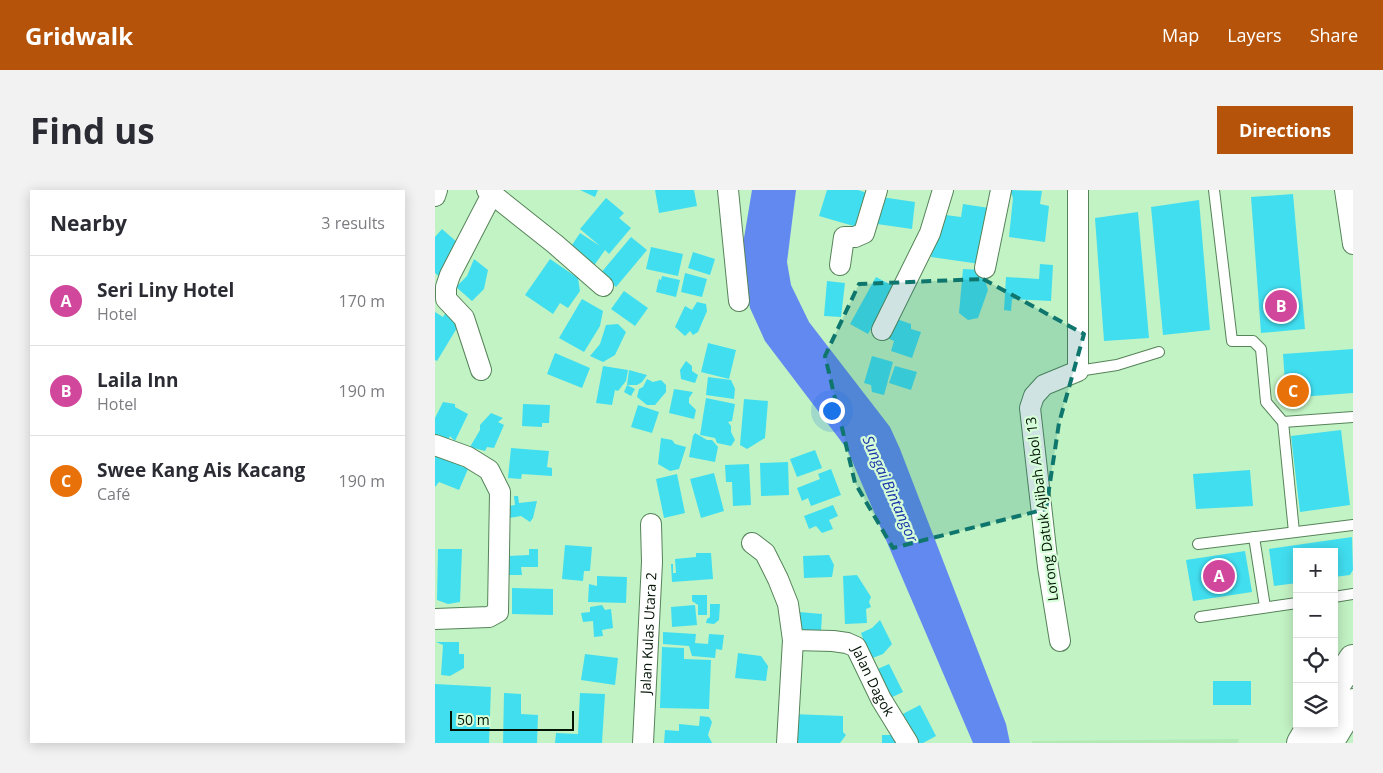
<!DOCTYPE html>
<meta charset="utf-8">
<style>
:root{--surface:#fff;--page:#f2f2f3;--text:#2b2b33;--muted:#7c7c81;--line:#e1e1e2;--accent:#b45309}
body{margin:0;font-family:"Open Sans",sans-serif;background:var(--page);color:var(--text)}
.controls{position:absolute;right:15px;bottom:15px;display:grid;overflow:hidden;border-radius:0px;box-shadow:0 2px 12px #0003}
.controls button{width:45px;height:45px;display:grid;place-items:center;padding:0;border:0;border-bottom:1px solid var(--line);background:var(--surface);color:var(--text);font:25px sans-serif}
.scale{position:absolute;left:15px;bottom:12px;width:124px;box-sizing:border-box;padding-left:5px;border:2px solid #031405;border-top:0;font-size:14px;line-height:18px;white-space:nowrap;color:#031405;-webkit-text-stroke:4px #d6fed8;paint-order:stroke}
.you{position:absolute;left:396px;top:220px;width:18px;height:18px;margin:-12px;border:4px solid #fff;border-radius:50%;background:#1a73e8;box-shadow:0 0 0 8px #1a73e833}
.badge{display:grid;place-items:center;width:32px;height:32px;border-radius:50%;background:var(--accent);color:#fff;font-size:16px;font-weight:700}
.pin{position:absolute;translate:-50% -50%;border:2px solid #fff;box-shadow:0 1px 5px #0006}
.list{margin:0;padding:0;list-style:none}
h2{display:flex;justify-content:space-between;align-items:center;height:65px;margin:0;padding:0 20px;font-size:21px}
h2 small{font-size:16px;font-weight:400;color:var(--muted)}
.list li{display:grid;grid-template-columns:32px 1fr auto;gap:15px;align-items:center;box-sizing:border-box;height:90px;padding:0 20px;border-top:1px solid var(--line)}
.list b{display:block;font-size:19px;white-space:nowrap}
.list p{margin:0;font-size:16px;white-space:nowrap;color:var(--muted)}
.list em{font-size:16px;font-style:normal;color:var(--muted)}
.icon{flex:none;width:28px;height:28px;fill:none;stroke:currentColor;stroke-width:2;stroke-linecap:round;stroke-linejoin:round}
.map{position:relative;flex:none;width:918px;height:553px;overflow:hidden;border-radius:0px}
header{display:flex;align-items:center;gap:30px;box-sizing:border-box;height:70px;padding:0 25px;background:var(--accent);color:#fff}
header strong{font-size:24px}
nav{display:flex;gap:28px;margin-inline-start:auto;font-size:18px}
.intro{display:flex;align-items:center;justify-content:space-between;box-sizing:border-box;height:120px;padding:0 30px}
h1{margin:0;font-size:35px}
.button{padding:12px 22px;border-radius:0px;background:var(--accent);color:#fff;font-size:18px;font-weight:700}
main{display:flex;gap:30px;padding:0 30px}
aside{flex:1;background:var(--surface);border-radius:0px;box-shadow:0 2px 12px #0003}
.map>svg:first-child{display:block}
.built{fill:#b2eab5}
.water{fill:#6289f0}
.building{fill:#41def0}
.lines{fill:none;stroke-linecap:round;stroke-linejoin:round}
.service-casing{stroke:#568359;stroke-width:12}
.minor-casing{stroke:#568359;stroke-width:22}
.secondary-casing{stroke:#568359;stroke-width:30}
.service{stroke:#fff;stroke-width:10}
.minor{stroke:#fff;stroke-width:20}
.secondary{stroke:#fff;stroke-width:28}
.marked{fill:#0f766e;fill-opacity:0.2;stroke:#0f766e;stroke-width:4;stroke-dasharray:10 6;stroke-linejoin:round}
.labels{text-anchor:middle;stroke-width:4.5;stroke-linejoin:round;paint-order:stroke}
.street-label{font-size:14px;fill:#031405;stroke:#d6fed8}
.water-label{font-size:15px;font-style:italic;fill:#1833a9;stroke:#d6fed8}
</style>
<header>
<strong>Gridwalk</strong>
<nav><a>Map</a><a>Layers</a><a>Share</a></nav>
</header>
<div class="intro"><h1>Find us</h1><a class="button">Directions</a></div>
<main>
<aside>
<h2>Nearby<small>3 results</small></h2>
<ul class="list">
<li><span class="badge" style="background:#d1479c">A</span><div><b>Seri Liny Hotel</b><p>Hotel</p></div><em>170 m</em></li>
<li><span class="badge" style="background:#d1479c">B</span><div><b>Laila Inn</b><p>Hotel</p></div><em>190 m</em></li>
<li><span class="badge" style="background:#e8710a">C</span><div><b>Swee Kang Ais Kacang</b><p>Café</p></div><em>190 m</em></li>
</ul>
</aside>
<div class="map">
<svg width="918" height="553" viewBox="0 0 918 553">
<rect width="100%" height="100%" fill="#c2f3c4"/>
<polygon class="built" points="804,549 803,553 597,553 597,551"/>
<polygon class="water" points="317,0 361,0 352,72 356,95 374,132 455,237 465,259 571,534 575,553 538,553 412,259 330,151 315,118 309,84 309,48"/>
<g class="building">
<polygon points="145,0 163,0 160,7"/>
<polygon points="220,0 259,0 262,16 224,23"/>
<polygon points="392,0 423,0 432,3 422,37 384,26"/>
<polygon points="575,0 607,1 605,14 614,16 610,52 574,47 578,8"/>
<polygon points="858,4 870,139 826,143 816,7"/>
<polygon points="446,7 480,12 477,39 442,34"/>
<polygon points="171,8 189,23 184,28 196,38 174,64 170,60 158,77 133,61 145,43 165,56 145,39"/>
<polygon points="764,10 775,140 728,145 716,17"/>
<polygon points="528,14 554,18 545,74 496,67 503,24 526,27"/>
<polygon points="703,22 714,148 669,151 660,28"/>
<polygon points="7,39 31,60 6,88 0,83 0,47"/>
<polygon points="196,47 212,60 181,97 165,84"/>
<polygon points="216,57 248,64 243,86 211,79"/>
<polygon points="258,62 280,69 275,85 253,78"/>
<polygon points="39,69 53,80 49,99 37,111 21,97 32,86"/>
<polygon points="115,69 143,88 145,101 133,118 125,113 118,124 90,105"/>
<polygon points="605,74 618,75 616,111 577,109 576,121 569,120 571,87 604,89"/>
<polygon points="528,79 547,80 553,100 543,128 533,130 524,123"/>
<polygon points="250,83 272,89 267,107 246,102"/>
<polygon points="227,86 245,90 241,107 221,102 224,89 226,90"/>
<polygon points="441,87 460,97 433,144 415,134"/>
<polygon points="392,91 410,93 406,127 389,126"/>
<polygon points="189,101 213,118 200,136 176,119"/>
<polygon points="147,109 168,121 165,136 149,162 124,148"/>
<polygon points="262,112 271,114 272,121 263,142 258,145 255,141 250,146 240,137 250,116 257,120"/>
<polygon points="13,119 28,128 2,171 0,170 0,122 8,127"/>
<polygon points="459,128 476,134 476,139 486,142 477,168 456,161 459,151 452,148"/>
<polygon points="183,134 191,142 180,165 168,172 155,166 165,154 171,135"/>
<polygon points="273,153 301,160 294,189 266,182"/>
<polygon points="918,159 918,203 851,208 848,164"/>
<polygon points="120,163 155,178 147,198 112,184"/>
<polygon points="437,166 458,172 449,205 437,202 436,195 429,193"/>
<polygon points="251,171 257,176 257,181 263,185 260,193 246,189 245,180"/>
<polygon points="168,176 193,180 191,191 183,201 180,200 177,215 161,213"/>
<polygon points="460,176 482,182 476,200 454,193"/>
<polygon points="194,180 212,185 207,192 202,195 192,195"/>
<polygon points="273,187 296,190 300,199 299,209 271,205"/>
<polygon points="212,189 218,192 226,190 231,195 231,202 220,215 212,215 202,207 204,199 208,197"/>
<polygon points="192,195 200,199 196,206 189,202"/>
<polygon points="239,199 258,202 254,208 254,213 261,220 259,229 234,223"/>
<polygon points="271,208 300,214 297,231 293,232 296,236 296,242 300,250 296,256 282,253 280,248 265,245"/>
<polygon points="309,209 333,211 330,248 312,259 305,255"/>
<polygon points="8,212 20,214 20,217 33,224 20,251 15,246 13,251 0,249 0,228"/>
<polygon points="88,214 115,215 114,233 107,233 107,237 87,236"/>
<polygon points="203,215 224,222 217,243 196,237"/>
<polygon points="56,223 68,228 63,232 69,235 59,258 52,257 50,261 35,257 45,240 45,235"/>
<polygon points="906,240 915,315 865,322 856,246"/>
<polygon points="260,243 272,250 277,250 283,257 280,272 254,267 258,246"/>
<polygon points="226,248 237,250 240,254 251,257 244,279 235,281 223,274"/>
<polygon points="76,258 114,261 112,277 117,278 117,286 87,284 86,289 73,288"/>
<polygon points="0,259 29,270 26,276 33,279 24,300 4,292 0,297"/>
<polygon points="380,260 387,278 362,287 355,269"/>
<polygon points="353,272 354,305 326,306 325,273"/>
<polygon points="314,274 316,315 298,316 297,292 291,292 290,275"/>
<polygon points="396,279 406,305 376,316 373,308 367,311 362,298 385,289 383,284"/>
<polygon points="815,280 818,316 761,319 758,284"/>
<polygon points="279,283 289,321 266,328 255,289"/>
<polygon points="242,284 250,323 229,328 221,289"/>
<polygon points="79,306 83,306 84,313 102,311 98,328 95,332 86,326 74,328 73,316 80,315"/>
<polygon points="398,315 403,326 394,330 398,339 387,343 381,336 374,339 369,326"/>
<polygon points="917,347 918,380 915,385 899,387 899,362 862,362 862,393 839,396 834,359"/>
<polygon points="130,355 157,357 155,381 149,381 148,391 127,389"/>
<polygon points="3,359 27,359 25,412 13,414 2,410"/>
<polygon points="94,359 103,359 103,377 86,377 87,385 73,385 72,366 94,365"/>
<polygon points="810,361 817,402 758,411 751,370"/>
<polygon points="261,363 276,363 278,389 237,392 236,374 238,374 238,383 241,383 240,369 261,367"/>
<polygon points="394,365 399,375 397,387 369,388 368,366"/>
<polygon points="422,385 436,407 434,412 436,417 431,419 432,433 410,434 408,386"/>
<polygon points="162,386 192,387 191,413 153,412 154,394 162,396"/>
<polygon points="77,398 118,399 118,425 77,424"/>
<polygon points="257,405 272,405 272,425 263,425 263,415 257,411"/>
<polygon points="275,414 285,414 284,430 279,434 271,433 272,429 275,427"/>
<polygon points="167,415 170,420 176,419 178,438 167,440 168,446 159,447 158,431 148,432 146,423 155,422 155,417"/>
<polygon points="260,415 262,435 237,437 236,417"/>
<polygon points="364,422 387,424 385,459 362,458"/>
<polygon points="445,430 457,454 448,464 435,469 426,443 437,438"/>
<polygon points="228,442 261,444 260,453 273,454 274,444 289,445 287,460 281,459 280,468 257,466 254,456 228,454"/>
<polygon points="1,452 24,452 24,464 29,464 29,478 15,486 6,485 8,455"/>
<polygon points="227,457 249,458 249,469 276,470 274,519 225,518"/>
<polygon points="303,463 326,466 333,476 331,491 300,488"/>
<polygon points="150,464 183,468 180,495 146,490"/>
<polygon points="454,474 468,502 451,510 438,481"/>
<rect x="778" y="491" width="38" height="24"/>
<polygon points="0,494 56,497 54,553 0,553"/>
<polygon points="69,503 86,504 86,524 103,525 102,553 68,553"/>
<polygon points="145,503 170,504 167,553 120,553 121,543 143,544"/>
<polygon points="485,515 501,546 488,553 476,553 462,527"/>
<polygon points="357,524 408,526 408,542 411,545 405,553 356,553"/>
<polygon points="265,526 274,527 277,532 273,545 277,553 229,553 230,540 244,541 244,534 264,536"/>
<polygon points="447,545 462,545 461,553 447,553"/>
</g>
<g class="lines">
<defs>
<g id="service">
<polyline points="779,0 797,151 818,151 826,159 831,212 848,232 859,342"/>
<polyline points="643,181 682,175 724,162"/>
<polyline points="848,232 918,227"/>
<polyline points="819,347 830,417"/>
<polyline points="763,354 918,335"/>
<polyline points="899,407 918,404"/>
<polyline points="765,427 862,413"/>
</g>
<g id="minor">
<polyline points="52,0 120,54 168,96"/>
<polyline points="293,0 304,111"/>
<polyline points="910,0 918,54"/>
<polyline points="0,6 2,0"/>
<polyline points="405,75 409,47 420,47 429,43 442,0"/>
<polyline points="550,78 566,0"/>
<polyline points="447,140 495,43 508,0"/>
<polyline points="46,180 29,128 11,109 11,97 15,85 57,4"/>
<polyline points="0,255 33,267 54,280 65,302 63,422 54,427 0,429"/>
<polyline points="317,353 330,363 343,389 353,414 358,450 352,553"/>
<path id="s1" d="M358,450L398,451L412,453L421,457L446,509L473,553"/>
<polyline points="625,451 613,377 595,218 599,206 609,195 643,181 643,0"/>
<path id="s2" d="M208,553L217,372L216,334"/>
</g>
<g id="secondary">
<polyline points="899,498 918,469"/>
<polyline points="866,553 877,534"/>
<polyline points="894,553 918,513"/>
</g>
</defs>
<use href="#service" class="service-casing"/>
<use href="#minor" class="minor-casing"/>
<use href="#secondary" class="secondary-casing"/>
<use href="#service" class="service"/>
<use href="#minor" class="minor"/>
<use href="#secondary" class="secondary"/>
</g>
<path class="marked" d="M548,89L649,144L624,233L611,319L458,358L420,293L390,166L424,94Z"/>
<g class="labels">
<g class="street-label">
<text transform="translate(607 319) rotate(-97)" y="5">Lorong Datuk Ajibah Abol 13</text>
<text dy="5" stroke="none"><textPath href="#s2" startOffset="110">Jalan Kulas Utara 2</textPath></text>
<text dy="5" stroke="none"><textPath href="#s1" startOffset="102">Jalan Dagok</textPath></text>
</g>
<g class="water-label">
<text transform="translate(455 299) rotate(66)" y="5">Sungai Bintangor</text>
</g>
</g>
</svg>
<div class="controls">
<button>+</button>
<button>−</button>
<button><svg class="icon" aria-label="locate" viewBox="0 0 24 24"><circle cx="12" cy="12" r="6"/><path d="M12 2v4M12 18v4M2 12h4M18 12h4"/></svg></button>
<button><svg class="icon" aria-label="layers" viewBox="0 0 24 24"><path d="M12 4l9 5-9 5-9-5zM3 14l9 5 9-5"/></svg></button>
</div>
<div class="scale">50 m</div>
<div class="you"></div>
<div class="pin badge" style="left:784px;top:386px;background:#d1479c">A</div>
<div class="pin badge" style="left:846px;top:116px;background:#d1479c">B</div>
<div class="pin badge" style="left:858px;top:201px;background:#e8710a">C</div>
</div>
</main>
